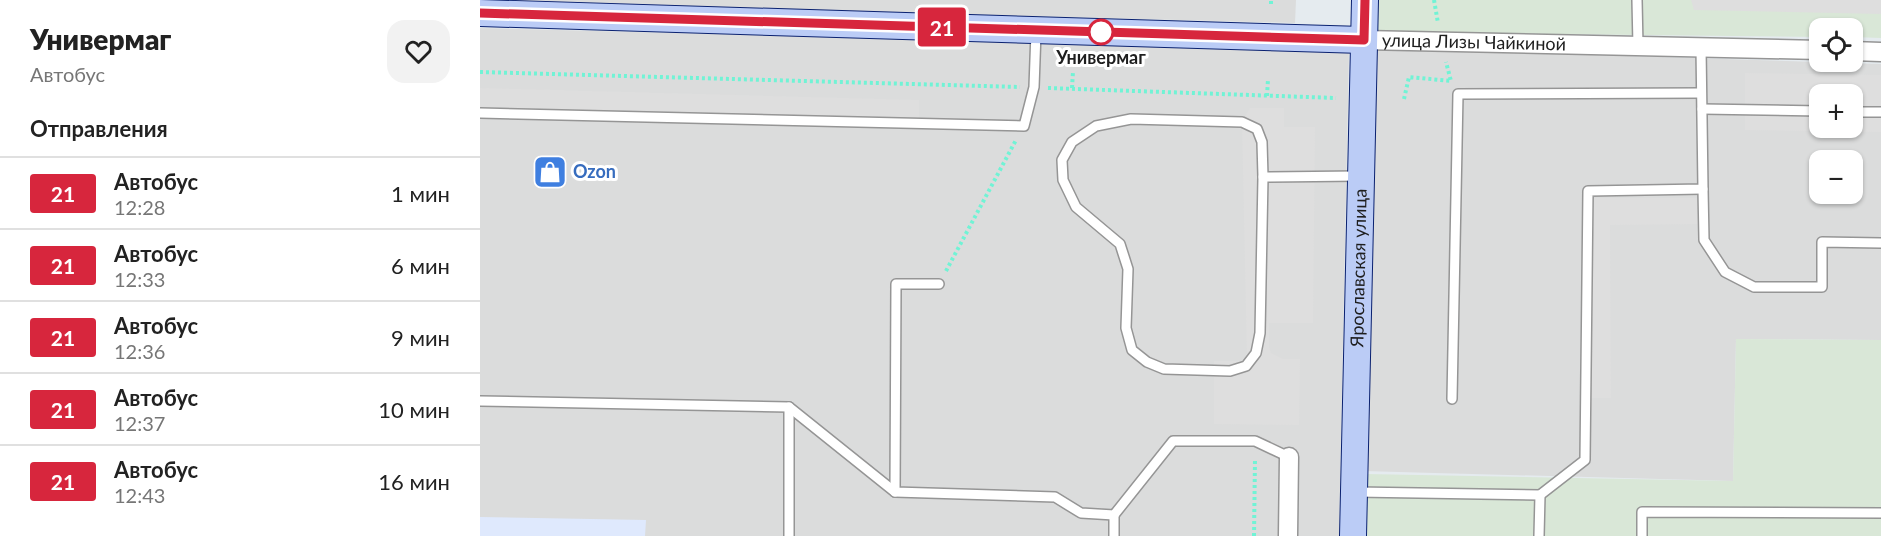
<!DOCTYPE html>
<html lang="ru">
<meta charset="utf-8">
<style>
:root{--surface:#fff;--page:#f2f2f2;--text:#222;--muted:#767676;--line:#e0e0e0}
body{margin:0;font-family:Lato,sans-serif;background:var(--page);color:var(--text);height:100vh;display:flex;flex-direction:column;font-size:22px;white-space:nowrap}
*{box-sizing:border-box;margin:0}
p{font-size:20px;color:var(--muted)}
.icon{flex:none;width:33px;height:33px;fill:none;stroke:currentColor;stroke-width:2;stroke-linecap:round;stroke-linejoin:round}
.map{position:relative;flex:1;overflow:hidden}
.side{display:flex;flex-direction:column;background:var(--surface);width:480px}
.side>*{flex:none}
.badge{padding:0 12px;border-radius:4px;font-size:21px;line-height:39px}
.controls{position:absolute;left:1329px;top:18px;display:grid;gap:12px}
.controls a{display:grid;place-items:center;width:54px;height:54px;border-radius:12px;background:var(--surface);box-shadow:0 2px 4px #0004;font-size:30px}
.map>.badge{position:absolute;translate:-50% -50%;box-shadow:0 0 0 3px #fff}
h2{padding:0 30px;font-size:22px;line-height:54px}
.round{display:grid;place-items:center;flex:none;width:63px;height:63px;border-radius:18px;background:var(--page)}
.overview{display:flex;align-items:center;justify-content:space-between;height:102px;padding:0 30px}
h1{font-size:28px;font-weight:800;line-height:45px}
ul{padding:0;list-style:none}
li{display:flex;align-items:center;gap:18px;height:72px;padding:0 30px;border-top:2px solid var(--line)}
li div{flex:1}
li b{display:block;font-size:22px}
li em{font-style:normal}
li .badge{min-width:66px;font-weight:700;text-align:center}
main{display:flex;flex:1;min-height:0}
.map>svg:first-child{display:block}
.residential{fill:#dbdcdc;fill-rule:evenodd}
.industrial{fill:#d9e7d7}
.education{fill:#dfe9fd}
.parking{fill:#dedede;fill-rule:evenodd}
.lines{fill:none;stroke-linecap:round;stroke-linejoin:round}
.service-casing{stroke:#959595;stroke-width:12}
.minor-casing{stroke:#959595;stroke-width:21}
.secondary-casing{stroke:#0a2170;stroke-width:28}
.path{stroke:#71f3d5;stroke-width:4;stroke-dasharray:3 3;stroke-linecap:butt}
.service{stroke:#fff;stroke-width:9}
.minor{stroke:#fff;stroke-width:18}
.secondary{stroke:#bbccf6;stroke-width:26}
.line-casing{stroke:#fff;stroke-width:14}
.line{stroke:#d7263d;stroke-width:9}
.stop-dot{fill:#fff;stroke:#d7263d;stroke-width:3}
.labels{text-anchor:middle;stroke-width:6;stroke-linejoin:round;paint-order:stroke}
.street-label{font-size:18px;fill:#1e1e1e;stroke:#fff}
.stop-label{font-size:18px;font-weight:bold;fill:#1e1e1e;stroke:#fff}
.shop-label{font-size:18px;font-weight:bold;fill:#366cbe;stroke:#fff;text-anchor:start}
</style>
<main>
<section class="side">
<div class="overview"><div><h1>Универмаг</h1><p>Автобус</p></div><a class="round"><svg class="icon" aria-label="heart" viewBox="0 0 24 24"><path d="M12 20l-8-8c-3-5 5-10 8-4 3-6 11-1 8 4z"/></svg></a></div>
<h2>Отправления</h2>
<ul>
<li><span class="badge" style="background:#d7263d;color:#fff">21</span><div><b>Автобус</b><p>12:28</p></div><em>1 мин</em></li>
<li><span class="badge" style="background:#d7263d;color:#fff">21</span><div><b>Автобус</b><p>12:33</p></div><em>6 мин</em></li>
<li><span class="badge" style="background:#d7263d;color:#fff">21</span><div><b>Автобус</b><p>12:36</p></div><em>9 мин</em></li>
<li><span class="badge" style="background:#d7263d;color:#fff">21</span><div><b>Автобус</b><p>12:37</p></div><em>10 мин</em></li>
<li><span class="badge" style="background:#d7263d;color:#fff">21</span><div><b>Автобус</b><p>12:43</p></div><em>16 мин</em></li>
</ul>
</section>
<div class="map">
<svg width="1401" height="536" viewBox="0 0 1401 536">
<rect width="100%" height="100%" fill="#e5ebef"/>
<g class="residential">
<path d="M0,0H816L815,23L0,2Z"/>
<path d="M0,28L869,50L859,536H0Z"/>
<path d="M889,48L1401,64V340L1256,339L1253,481L883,471ZM1340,94H1372V128H1340ZM1340,160H1372V194H1340Z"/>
</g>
<g class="industrial">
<path d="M894,0H1401V38L1373,37L1372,28H1340L1339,37L893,32Z"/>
<path d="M1256,339L1401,340V536H883L885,474L1253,481Z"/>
</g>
<path class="education" d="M0,517L166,520L165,536H0Z"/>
<g class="parking">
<path d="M1211,0H1401V14L1214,10Z"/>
<path d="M1265,73L1401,75V132L1265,130ZM1340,94H1372V128H1340Z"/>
<path d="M0,88L439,100V118L0,107Z"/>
<path d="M770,108H804V127H835L833,323H789V347L791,353L803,359H820L819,425L734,424V361H767L762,122Z"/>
<path d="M1111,198H1222V224L1130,225L1131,398H1111Z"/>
</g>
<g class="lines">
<defs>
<g id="service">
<path d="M1157,0L1158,46"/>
<path d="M1222,109L1340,111"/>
<path d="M1372,112H1401"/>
<path d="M0,113L544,126L554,87L556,32"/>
<path d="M651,119L762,122L777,129L782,142L783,177L780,333L776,353L766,366L750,371L684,369L667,362L652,350L646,328L648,269L640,244L596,207L583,180L582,160L592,142L616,126Z"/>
<path d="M783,177L878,176"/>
<path d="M1223,189L1224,240L1245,272L1274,287H1342V242L1401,243"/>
<path d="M972,399L978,94L1221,93"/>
<path d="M0,401L309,407L415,492L575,497L601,513L634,515L693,441H775L809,457"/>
<path d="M415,492L416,284H459"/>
<path d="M877,492L1060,495L1105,460L1108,191L1223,189L1221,48"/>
<path d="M309,536V407"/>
<path d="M634,536V515"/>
<path d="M1059,536L1060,495"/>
<path d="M1162,536V512L1401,513"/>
</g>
<g id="minor">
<path id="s1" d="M883,40L1340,50"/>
<path d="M1372,51L1401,52"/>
<path d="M808,536L809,457"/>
</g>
<g id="secondary">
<path d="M0,13L883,40"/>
<path id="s2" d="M873,536L885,0"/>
</g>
</defs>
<use href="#service" class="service-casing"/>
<use href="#minor" class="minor-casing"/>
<use href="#secondary" class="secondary-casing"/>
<g class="path">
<path d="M954,0L958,23"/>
<path d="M791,4V0"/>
<path d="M0,72L540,87"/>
<path d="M568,88L856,98"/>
<path d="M592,88L593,71"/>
<path d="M787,96L788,79"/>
<path d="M924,99L929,77L971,81L966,62"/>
<path d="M466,271L536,140"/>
<path d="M774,536L775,459"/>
</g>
<use href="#service" class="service"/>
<use href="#minor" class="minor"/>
<use href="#secondary" class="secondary"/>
</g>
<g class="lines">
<defs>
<path id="line" d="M0,13L884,40L885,0"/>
</defs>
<use href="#line" class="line-casing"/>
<use href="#line" class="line"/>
</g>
<defs>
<symbol id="shop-square" viewBox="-11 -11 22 22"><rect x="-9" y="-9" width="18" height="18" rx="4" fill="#3f7fe0" stroke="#fff"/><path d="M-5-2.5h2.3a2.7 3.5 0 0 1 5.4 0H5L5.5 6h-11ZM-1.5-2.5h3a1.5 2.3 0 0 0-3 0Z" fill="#fff"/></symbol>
</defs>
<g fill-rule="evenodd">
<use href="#shop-square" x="51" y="153" width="38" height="38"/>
</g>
<circle class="stop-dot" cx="621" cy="32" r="12"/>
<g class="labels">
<g class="street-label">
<text dy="6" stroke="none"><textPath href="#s1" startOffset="111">улица Лизы Чайкиной</textPath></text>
<text dy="6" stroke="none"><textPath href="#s2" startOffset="268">Ярославская улица</textPath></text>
</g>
<g class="stop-label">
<text x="621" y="64">Универмаг</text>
</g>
<g class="shop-label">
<text x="93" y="178">Ozon</text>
</g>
</g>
</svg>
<div class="controls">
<a><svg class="icon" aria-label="locate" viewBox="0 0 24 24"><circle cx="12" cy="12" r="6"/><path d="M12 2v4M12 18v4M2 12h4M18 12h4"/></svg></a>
<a>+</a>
<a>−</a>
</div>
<b class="badge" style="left:462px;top:27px;background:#d7263d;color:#fff">21</b>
</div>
</main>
